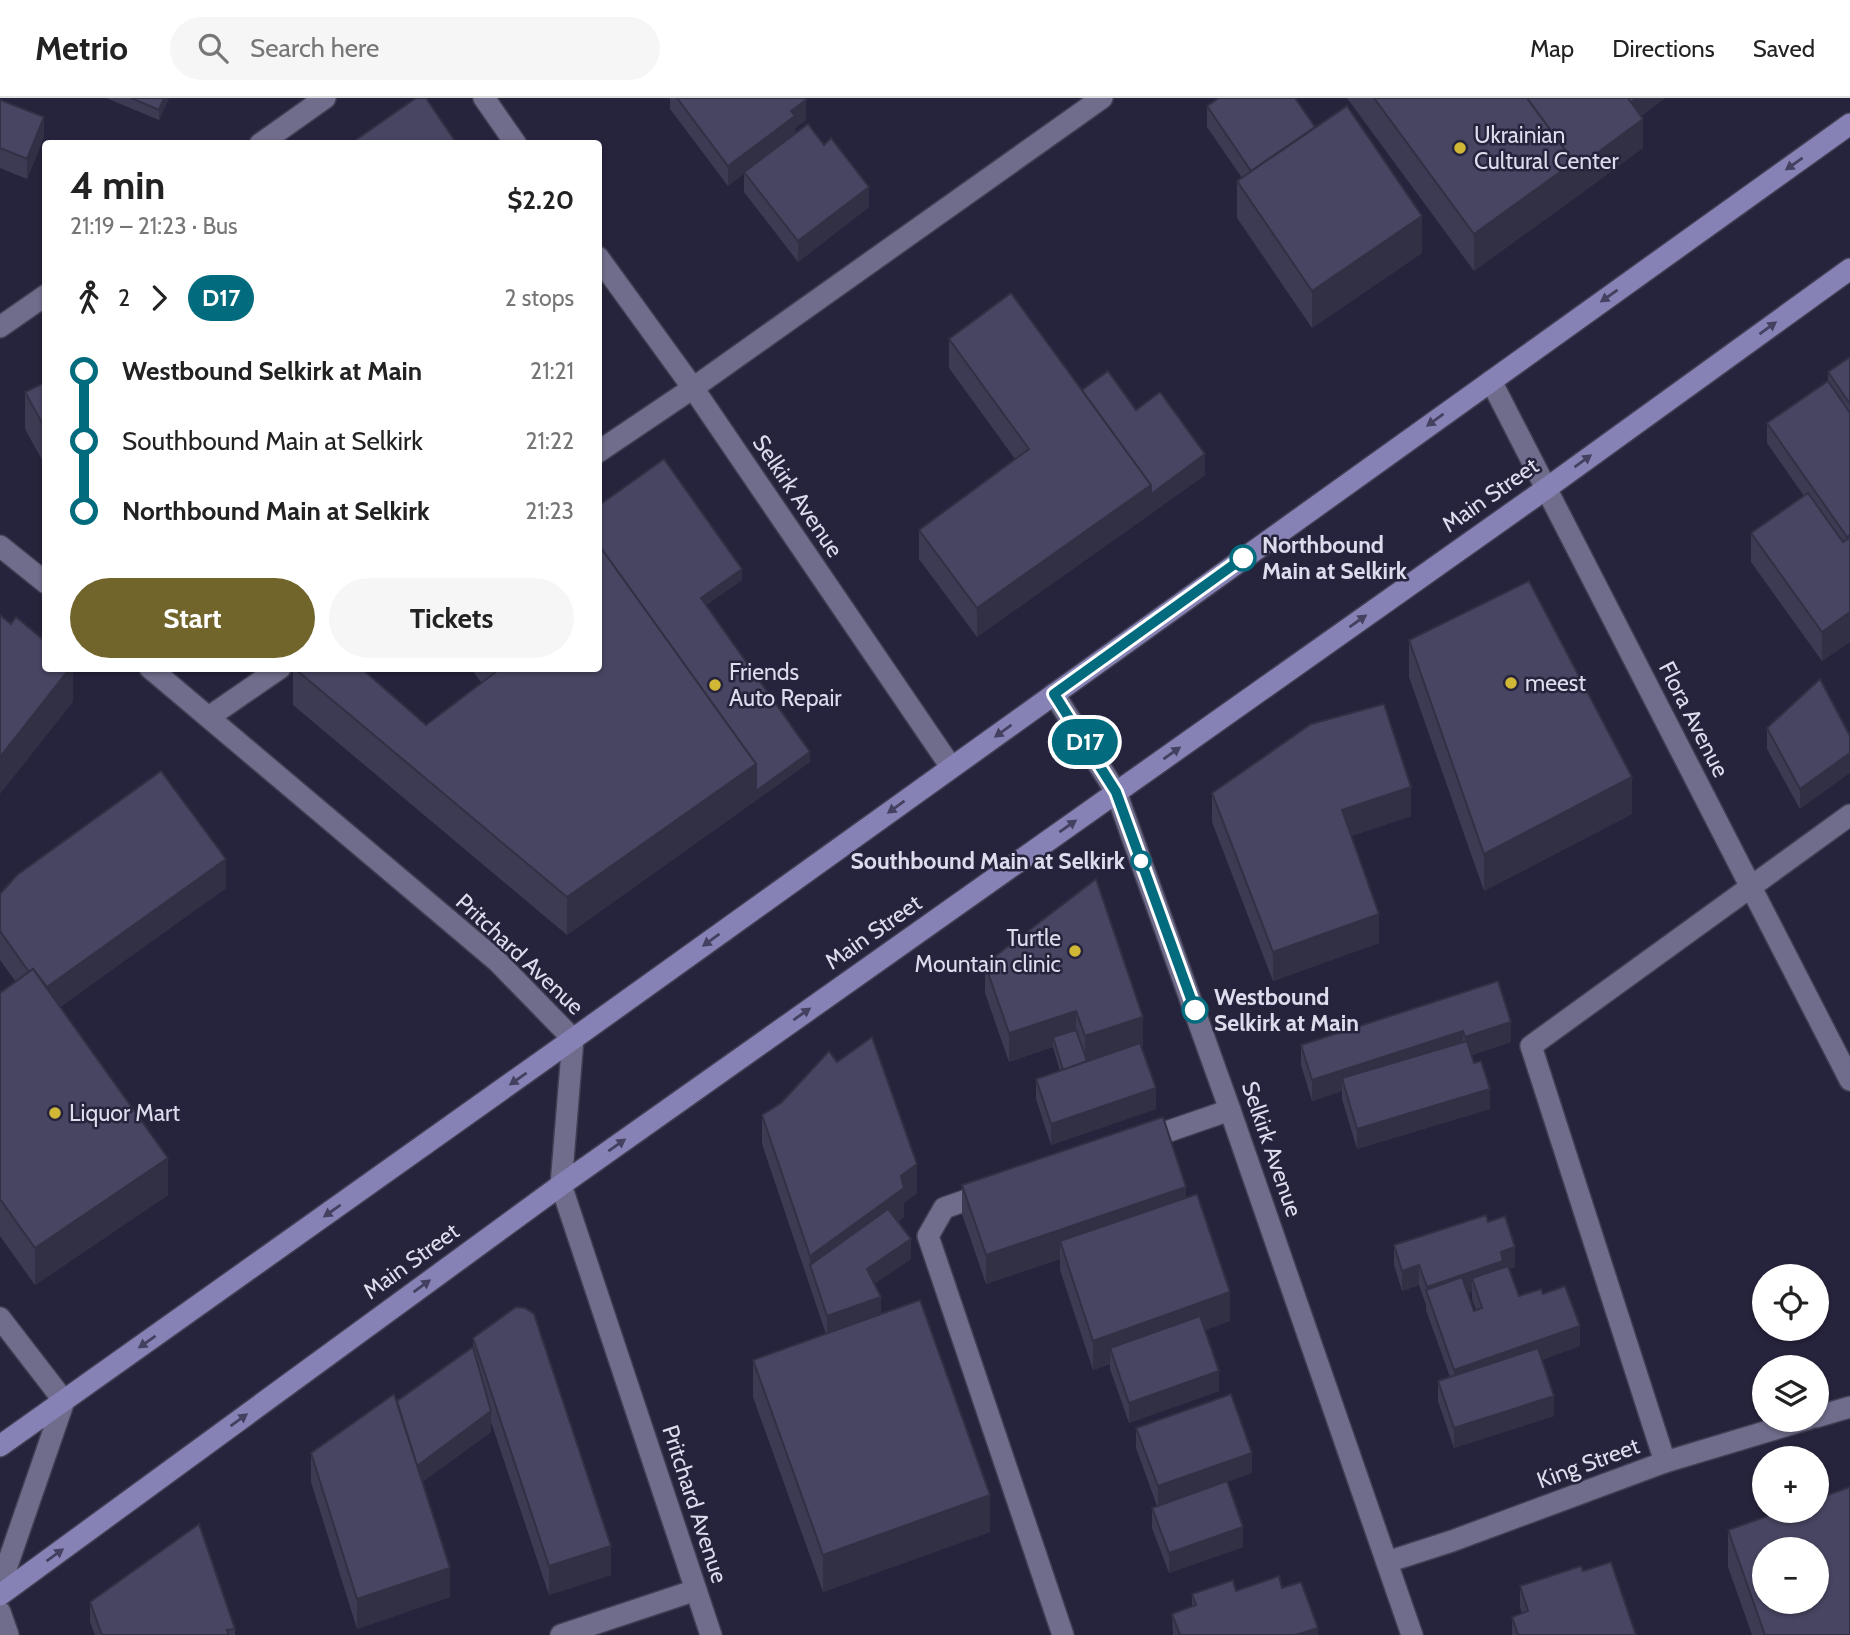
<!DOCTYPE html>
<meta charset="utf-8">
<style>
:root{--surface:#fff;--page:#f6f6f6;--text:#222;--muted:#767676;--line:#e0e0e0;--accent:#71652b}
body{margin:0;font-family:Cabin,sans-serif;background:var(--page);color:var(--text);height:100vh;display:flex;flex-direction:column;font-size:26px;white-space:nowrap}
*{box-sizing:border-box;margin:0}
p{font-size:23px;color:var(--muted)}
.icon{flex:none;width:38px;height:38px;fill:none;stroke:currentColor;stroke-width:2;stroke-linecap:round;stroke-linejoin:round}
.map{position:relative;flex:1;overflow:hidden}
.sheet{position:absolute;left:42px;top:42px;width:560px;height:532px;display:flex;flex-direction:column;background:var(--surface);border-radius:7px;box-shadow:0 2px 5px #0004}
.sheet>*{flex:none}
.badge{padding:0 14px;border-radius:23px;font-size:24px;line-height:46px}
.buttons{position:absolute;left:1752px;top:1166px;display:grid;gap:14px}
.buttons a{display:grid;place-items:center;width:77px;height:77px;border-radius:50%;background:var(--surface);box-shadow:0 2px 5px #0004;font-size:35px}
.map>.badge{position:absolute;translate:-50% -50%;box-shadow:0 0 0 4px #fff}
.legs{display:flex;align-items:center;gap:10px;height:77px;padding:0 28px;font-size:23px}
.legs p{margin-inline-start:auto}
.headline{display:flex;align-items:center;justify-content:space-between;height:119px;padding:0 28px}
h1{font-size:38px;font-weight:700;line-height:52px}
.button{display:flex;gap:14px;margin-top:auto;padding:14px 28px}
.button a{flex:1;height:80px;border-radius:42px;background:var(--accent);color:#fff;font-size:28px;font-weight:700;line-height:80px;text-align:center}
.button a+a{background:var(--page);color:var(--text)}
ul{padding:0 28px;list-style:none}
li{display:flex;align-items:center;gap:24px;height:70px;font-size:26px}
li i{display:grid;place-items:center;width:10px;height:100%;margin:0 9px;background:currentColor}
li i::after{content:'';width:18px;height:18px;margin:-9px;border:5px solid;border-radius:50%;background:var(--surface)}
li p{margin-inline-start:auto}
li:first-child i{background:linear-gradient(#0000 50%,currentColor 0)}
li:last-child i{background:linear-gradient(currentColor 50%,#0000 0)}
header{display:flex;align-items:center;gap:42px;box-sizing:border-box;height:98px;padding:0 35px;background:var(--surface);border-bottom:2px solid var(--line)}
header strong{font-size:33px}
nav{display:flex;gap:38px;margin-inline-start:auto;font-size:24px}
.search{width:490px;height:63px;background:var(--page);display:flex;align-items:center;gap:18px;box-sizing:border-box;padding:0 24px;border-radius:38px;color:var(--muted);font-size:26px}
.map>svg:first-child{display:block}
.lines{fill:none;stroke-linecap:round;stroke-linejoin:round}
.lane-casing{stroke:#403e53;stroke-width:24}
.street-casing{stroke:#403e53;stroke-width:24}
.secondary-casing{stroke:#403e53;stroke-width:24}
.primary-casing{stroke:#403e53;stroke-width:24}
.lane{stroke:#6f6d8b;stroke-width:21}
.street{stroke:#6f6d8b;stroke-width:21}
.secondary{stroke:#6f6d8b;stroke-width:21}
.primary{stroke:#8682b5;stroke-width:21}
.wall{fill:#3d3b53;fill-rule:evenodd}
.shaded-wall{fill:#323044}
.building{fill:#474561;stroke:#323044;stroke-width:2;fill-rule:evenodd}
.oneway{fill:#434060}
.line-1-casing{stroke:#fff;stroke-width:16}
.line-1{stroke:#026c7e;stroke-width:10}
.poi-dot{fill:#d1b736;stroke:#26233c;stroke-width:2.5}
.stop-1-dot{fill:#fff;stroke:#026c7e;stroke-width:3.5}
.labels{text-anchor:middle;stroke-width:5;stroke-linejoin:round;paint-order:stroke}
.poi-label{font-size:23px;fill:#dddced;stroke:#26233c;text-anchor:start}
.street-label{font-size:23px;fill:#dddced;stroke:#26233c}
.stop-label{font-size:23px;font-weight:bold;fill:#dddced;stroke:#26233c;text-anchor:start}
</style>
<header>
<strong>Metrio</strong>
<div class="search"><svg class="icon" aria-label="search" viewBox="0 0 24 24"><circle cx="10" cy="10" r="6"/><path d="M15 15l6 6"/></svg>Search here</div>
<nav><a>Map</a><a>Directions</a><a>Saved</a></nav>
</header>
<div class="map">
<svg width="1850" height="1537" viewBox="0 0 1850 1537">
<rect width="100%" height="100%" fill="#26233c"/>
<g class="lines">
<defs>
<g id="lane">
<path d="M598,354L693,290L1102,0"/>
<path d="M209,619L280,570"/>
<path d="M1143,1042L1230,1012"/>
<path d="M987,1095L944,1110L928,1138L1063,1537"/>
<path d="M1665,1364L1531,948L1850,717"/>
<path d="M561,1537L696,1492"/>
</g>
<g id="street">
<path d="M484,0L516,46"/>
<path d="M260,46L325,0"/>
<path d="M598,159L693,290L951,669"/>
<path d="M0,229L46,197"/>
<path d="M1491,283L1850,982"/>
<path d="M0,448L46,485"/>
<path d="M150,570L497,863L573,941L561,1087L711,1537"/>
<path d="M0,1220L64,1303L0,1488"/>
<path d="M1816,1319L1850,1309"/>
<path d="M1387,1464L1452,1443L1665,1364L1808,1321"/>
<path d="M0,1514L8,1537"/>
</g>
<path id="secondary" d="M1054,596L1116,694L1230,1012L1412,1537"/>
<g id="primary">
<path d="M0,1348L573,941L1850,26"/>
<path d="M0,1497L561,1087L1547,390L1850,171"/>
</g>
</defs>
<use href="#lane" class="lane-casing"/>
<use href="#street" class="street-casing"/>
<use href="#secondary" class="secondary-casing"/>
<use href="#primary" class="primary-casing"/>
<use href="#lane" class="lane"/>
<use href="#street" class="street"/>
<use href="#secondary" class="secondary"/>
<use href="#primary" class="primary"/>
</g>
<g class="wall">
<path d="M106,0H169L159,22Z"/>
<path d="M670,0H804L806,22L795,30V35L869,109L798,164L744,94V75L728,88L670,11Z"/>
<path d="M1347,0H1665L1641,18L1643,50L1474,173Z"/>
<path d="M0,2L44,39L27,81L0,70Z"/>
<path d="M1207,8L1315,29L1422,155L1312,230L1237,120V83L1242,80L1207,29Z"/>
<path d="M949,241L1136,312L1205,377L977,539L919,461V432L1015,361L949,270Z"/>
<path d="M1850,259V544L1822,563L1751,464V435L1804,398L1767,345V325L1828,283V274Z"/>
<path d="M46,284V369L25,331V294Z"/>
<path d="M742,482L706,507L810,664L567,837L293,607V570H361L426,627L482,585L470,570H598Z"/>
<path d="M1409,542L1632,716L1484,793L1409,579Z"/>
<path d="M1820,581L1800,711L1767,651V630Z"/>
<path d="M1212,695L1411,718L1351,738L1379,845L1273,883L1212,724Z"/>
<path d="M226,790L60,909L168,1097L35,1187L0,1138V895L16,884L0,862V796Z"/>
<path d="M985,866L1143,948L1141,949L1156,1011L1051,1047L1036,1001V981L1060,973L1053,949L1009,964L985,895Z"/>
<path d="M1511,924V944L1472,957L1490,1011L1357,1051L1342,1001V993L1312,1003L1301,967V947Z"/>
<path d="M762,1017L917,1095L904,1105V1119L898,1124L911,1161L874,1186L881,1216L990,1434L823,1494L753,1299V1262L826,1236L762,1046Z"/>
<path d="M962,1087L1186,1100L1230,1223L1205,1232L1219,1293L1129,1325L1110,1271V1266L1093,1272L1060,1172V1161L986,1186L962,1116Z"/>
<path d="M1488,1124L1515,1169L1509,1171L1519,1198L1543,1196L1580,1248L1541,1262L1554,1318L1454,1350L1438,1303V1283L1450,1279L1426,1212V1207L1419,1187L1402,1193L1394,1167V1147ZM1472,1194V1201L1476,1212L1474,1213L1467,1195Z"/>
<path d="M473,1240L611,1477L549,1497L491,1324V1334L422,1384L450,1499L357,1531L311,1384V1355L397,1303L473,1249Z"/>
<path d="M1136,1330L1252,1375L1227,1384L1243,1449L1169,1475L1152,1430V1410L1157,1408L1136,1350Z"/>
<path d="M1728,1432L1850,1537H1752L1728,1469Z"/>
<path d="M1583,1473L1636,1537H1512V1519L1522,1515L1520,1509V1488Z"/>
<path d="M1282,1490L1318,1537H1173L1172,1516L1192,1509V1496Z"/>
<path d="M90,1504L235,1531V1537H95L90,1524Z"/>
</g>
<g class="shaded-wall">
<path d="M164,0H169L159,22V12Z"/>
<path d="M1637,0H1665L1630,25V5Z"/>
<path d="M806,2V22L795,30V38L728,88V68L791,13Z"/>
<path d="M44,19V39L27,81V61Z"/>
<path d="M1643,21V50L1574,101V72Z"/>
<path d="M1574,64V101L1474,173V136Z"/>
<path d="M869,89V109L798,164V143Z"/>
<path d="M1422,118V155L1312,230V193Z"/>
<path d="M1205,356V377L1151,416V396Z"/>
<path d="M1151,387V416L977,539V510Z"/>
<path d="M742,471V482L701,511V500Z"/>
<path d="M1850,514V544L1822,563V534Z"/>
<path d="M70,570H73V604L0,696V659Z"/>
<path d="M810,654V664L567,837V799L756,666Z"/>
<path d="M1850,655V675L1800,711V691Z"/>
<path d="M1632,679V716L1484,793V756Z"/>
<path d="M1411,689V718L1342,741V712Z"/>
<path d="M226,761V790L43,921V892Z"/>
<path d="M1379,816V845L1273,883V854Z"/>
<path d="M1076,913V942L1053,939V949L1009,964V935Z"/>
<path d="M1143,919V948L1085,967V938Z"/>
<path d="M1511,924V944L1465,959V939Z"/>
<path d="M1463,933V953L1342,980V993L1312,1003V982Z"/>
<path d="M1156,990V1011L1051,1047V1026Z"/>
<path d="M1490,991V1011L1357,1051V1031Z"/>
<path d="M168,1060V1097L35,1187V1150Z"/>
<path d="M917,1066V1095L904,1105V1119L815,1183L810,1167V1158L901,1078Z"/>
<path d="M1186,1089V1119L1060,1143V1161L986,1186V1157Z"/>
<path d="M911,1141V1161L867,1191V1171Z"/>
<path d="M1515,1149V1169L1472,1180V1194L1432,1207L1427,1193V1189L1501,1154Z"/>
<path d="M1419,1167V1187L1402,1193V1173Z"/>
<path d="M1230,1194V1223L1115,1264L1110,1250V1266L1093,1272V1243Z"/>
<path d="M881,1199V1219L827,1238V1218Z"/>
<path d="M1580,1228V1248L1454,1292V1272Z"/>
<path d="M1219,1273V1293L1129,1325V1305Z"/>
<path d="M1554,1298V1318L1454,1350V1330Z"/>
<path d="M491,1313V1334L415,1389V1369Z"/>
<path d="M1252,1355V1375L1158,1408V1388Z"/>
<path d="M990,1397V1434L823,1494V1457Z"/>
<path d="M1243,1429V1449L1169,1475V1455Z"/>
<path d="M611,1448V1477L549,1497V1468Z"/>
<path d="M450,1470V1499L357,1531V1501Z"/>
<path d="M1318,1530V1537H1296Z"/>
</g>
<g class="building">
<path d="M131,0H164L159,12Z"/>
<path d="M416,0H426L457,46H350Z"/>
<path d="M677,0H804L806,2L791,13L795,18L728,68Z"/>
<path d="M1219,0H1295L1315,29L1251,73L1207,8Z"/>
<path d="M1374,0H1527L1574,64L1474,136Z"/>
<path d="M1527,0H1628L1643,21L1574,72V64Z"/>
<path d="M1628,0H1637L1631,4Z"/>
<path d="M0,2L44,19L27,61L0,50Z"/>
<path d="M1347,8L1422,118L1312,193L1237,83Z"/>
<path d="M808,26L824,47L831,40L869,89L798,143L744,74Z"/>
<path d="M1011,195L1151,387L977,510L919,432L1029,351L949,241Z"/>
<path d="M1850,259V306L1828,274Z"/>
<path d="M1108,273L1136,312L1160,294L1205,356L1151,396V387L1082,292Z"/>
<path d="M1828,283L1850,315V437L1847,439L1767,325Z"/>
<path d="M46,284V332L25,294Z"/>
<path d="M664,361L742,471L701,500L810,654L756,693V666L598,446V408Z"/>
<path d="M1808,395L1843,444L1850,439V514L1822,534L1751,435Z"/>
<path d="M598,446L756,666L567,799L294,570H361L426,627L501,570H598Z"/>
<path d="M1529,483L1632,679L1484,756L1409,542Z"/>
<path d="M0,517L11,526L16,519L46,544V570H70L0,659Z"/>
<path d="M1820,581L1850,638V655L1800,691L1767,630Z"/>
<path d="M1384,606L1411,689L1342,712L1379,816L1273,854L1212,695L1311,626Z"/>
<path d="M161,673L226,761L47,889L33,871L29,874L0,833V796L17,777Z"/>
<path d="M1096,781L1143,919L1085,938L1076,913L1009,935L985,866Z"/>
<path d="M33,871L168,1060L35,1150L0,1101V895Z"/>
<path d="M1498,883L1511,924L1465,939L1463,933L1312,982L1301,947Z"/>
<path d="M1076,932L1087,963L1063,972L1053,939Z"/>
<path d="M872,939L917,1066L901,1078L904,1090L810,1158L762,1017L781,1005L829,953L837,964Z"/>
<path d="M1467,943L1474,965L1481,963L1490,991L1357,1031L1342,980Z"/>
<path d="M1140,945L1156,990L1051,1026L1036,981Z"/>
<path d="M1163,1019L1186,1089L986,1157L962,1087Z"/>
<path d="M1197,1096L1230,1194L1093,1243L1060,1143Z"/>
<path d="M888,1111L911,1141L867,1171L881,1199L827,1218L810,1167Z"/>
<path d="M1486,1117L1488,1124L1505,1118L1515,1149L1501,1154L1503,1163L1427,1189L1419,1167L1402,1173L1394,1147Z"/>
<path d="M1508,1168L1519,1198L1541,1191L1543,1196L1565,1188L1580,1228L1454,1272L1426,1192L1462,1179L1474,1213L1482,1210L1472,1180Z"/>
<path d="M920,1202L990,1397L823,1457L753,1262Z"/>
<path d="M516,1209L525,1210L534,1216L611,1448L549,1468L473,1240Z"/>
<path d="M1200,1218L1219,1273L1129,1305L1110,1250Z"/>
<path d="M473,1249L491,1313L417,1368L397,1303Z"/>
<path d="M1538,1250L1554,1298L1454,1330L1438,1283Z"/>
<path d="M394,1296L450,1470L357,1501L311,1355Z"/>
<path d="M1231,1296L1252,1355L1158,1388L1136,1330Z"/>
<path d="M1227,1383L1243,1429L1169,1455L1152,1410Z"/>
<path d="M1850,1389V1537H1765L1728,1432L1785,1412H1816V1401ZM1764,1451H1816V1503H1764Z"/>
<path d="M199,1426L235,1531L227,1532L229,1537H102L90,1504Z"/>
<path d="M1611,1464L1636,1537H1518L1512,1519L1528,1513L1520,1488L1581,1468L1583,1473Z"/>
<path d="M1279,1478L1282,1490L1301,1484L1318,1530L1296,1537H1180L1172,1516L1196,1507L1192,1496L1233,1482L1236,1493Z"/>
</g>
<defs><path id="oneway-solid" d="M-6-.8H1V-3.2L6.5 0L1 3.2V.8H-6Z" transform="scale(1.75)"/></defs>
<g class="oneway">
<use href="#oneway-solid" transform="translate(1794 66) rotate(145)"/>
<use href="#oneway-solid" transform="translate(1609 198) rotate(145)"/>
<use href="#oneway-solid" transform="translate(1768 230) rotate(-36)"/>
<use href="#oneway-solid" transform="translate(1435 322) rotate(144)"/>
<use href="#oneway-solid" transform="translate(1583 363) rotate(-36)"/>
<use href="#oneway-solid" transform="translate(1358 523) rotate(-35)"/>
<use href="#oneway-solid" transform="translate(1003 633) rotate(144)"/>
<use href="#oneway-solid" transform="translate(1172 655) rotate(-35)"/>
<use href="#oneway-solid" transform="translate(896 709) rotate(144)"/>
<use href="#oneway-solid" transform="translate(1068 728) rotate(-35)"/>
<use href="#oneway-solid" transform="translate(711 842) rotate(144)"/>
<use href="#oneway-solid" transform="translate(802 916) rotate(-35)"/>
<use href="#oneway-solid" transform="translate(518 981) rotate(145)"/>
<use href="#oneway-solid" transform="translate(617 1047) rotate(-35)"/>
<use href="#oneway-solid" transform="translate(332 1113) rotate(145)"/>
<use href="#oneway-solid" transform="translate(422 1188) rotate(-36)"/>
<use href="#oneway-solid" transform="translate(147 1244) rotate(145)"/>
<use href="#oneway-solid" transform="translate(239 1322) rotate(-36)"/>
<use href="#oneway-solid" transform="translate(55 1457) rotate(-36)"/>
</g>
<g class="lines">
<defs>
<path id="line-1" d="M1195,912L1116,694L1054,596L1243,460"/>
</defs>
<use href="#line-1" class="line-1-casing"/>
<use href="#line-1" class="line-1"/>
</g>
<g class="poi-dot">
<circle cx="1460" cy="50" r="7"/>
<circle cx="1511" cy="585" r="7"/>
<circle cx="715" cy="587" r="7"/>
<circle cx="1075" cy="853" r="7"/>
<circle cx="55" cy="1015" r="7"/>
</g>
<g class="stop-1-dot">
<circle cx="1243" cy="460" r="12"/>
<circle cx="1141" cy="763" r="9"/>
<circle cx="1195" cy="912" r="12"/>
</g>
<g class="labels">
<g class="poi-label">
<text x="1474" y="45">Ukrainian<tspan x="1474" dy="26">Cultural Center</tspan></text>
<text x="729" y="582">Friends<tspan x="729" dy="26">Auto Repair</tspan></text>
<text x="1525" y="593">meest</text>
<text x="1061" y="848" text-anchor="end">Turtle<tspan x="1061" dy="26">Mountain clinic</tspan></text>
<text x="69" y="1023">Liquor Mart</text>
</g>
<g class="street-label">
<text transform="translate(1490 397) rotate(-35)" y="8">Main Street</text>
<text transform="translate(798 398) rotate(56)" y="8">Selkirk Avenue</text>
<text transform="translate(1694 621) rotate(63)" y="8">Flora Avenue</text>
<text transform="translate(873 834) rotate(-35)" y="8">Main Street</text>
<text transform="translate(520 856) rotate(43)" y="8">Pritchard Avenue</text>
<text transform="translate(1272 1051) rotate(71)" y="8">Selkirk Avenue</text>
<text transform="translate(411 1163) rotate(-36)" y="8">Main Street</text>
<text transform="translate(1588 1365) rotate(-20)" y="8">King Street</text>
<text transform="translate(695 1406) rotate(72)" y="8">Pritchard Avenue</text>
</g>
<g class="stop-label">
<text x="1262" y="455">Northbound<tspan x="1262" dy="26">Main at Selkirk</tspan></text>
<text x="1125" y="771" text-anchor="end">Southbound Main at Selkirk</text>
<text x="1214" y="907">Westbound<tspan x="1214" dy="26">Selkirk at Main</tspan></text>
</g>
</g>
</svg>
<div class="buttons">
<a><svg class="icon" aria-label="locate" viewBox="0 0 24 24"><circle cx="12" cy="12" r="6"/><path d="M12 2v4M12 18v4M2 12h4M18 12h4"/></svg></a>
<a><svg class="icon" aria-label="layers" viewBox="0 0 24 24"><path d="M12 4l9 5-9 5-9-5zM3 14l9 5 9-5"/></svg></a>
<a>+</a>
<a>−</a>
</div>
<b class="badge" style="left:1085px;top:644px;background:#026c7e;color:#fff">D17</b>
<section class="sheet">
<div class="headline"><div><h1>4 min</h1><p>21:19 – 21:23 · Bus</p></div><b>$2.20</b></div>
<div class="legs"><svg class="icon" aria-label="walk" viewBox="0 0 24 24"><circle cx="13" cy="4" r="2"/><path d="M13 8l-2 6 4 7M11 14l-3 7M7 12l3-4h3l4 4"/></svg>2<svg class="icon" aria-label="forward" viewBox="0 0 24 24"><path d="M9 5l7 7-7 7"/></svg><b class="badge" style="background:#026c7e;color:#fff">D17</b><p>2 stops</p></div>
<ul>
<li><i style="color:#026c7e"></i><b>Westbound Selkirk at Main</b><p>21:21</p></li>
<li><i style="color:#026c7e"></i><span>Southbound Main at Selkirk</span><p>21:22</p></li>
<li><i style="color:#026c7e"></i><b>Northbound Main at Selkirk</b><p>21:23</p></li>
</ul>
<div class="button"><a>Start</a><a>Tickets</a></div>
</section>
</div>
